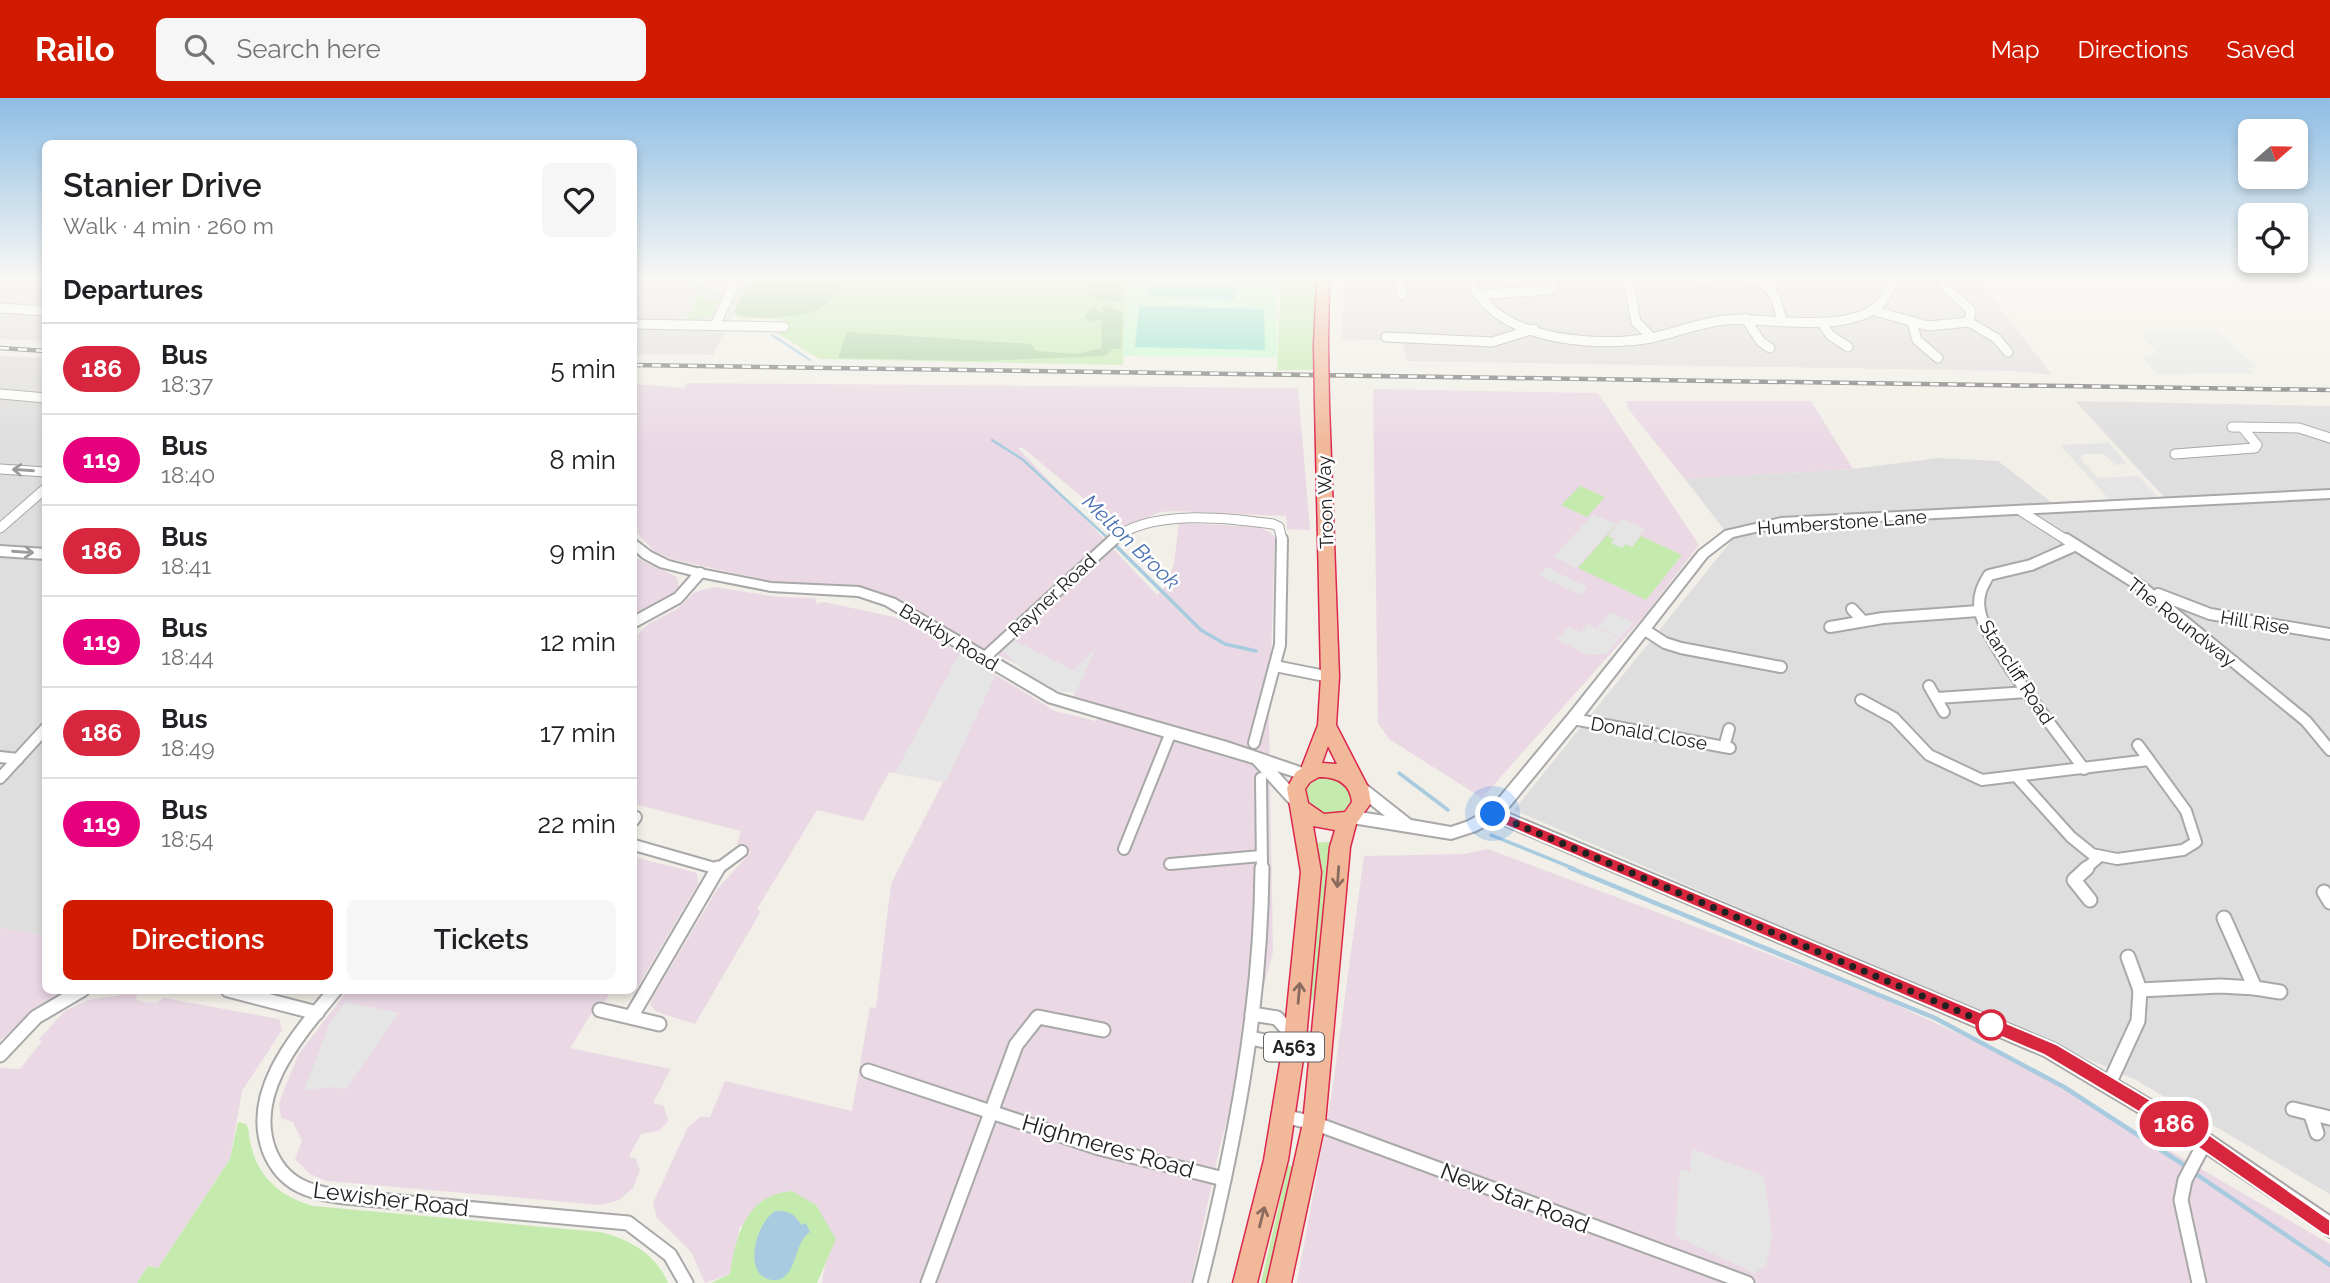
<!DOCTYPE html>
<meta charset="utf-8">
<style>
:root{--surface:#fff;--page:#f6f6f6;--text:#202124;--muted:#757577;--line:#e0e0e0;--accent:#d11b00}
body{margin:0;font-family:Raleway,sans-serif;background:var(--page);color:var(--text);height:100vh;display:flex;flex-direction:column;font-size:26px;white-space:nowrap}
*{box-sizing:border-box;margin:0}
p{font-size:23px;color:var(--muted)}
.icon{flex:none;width:38px;height:38px;fill:none;stroke:currentColor;stroke-width:2;stroke-linecap:round;stroke-linejoin:round}
.map{position:relative;flex:1;overflow:hidden}
.details{position:absolute;left:42px;top:42px;width:595px;height:854px;display:flex;flex-direction:column;background:var(--surface);border-radius:10px;box-shadow:0 4px 10px #0003}
.details>*{flex:none}
.badge{padding:0 14px;border-radius:23px;font-size:24px;line-height:46px}
.needle{width:46px;rotate:70deg}
.controls{position:absolute;left:2238px;top:21px;display:grid;gap:14px}
.controls a{display:grid;place-items:center;width:70px;height:70px;border-radius:10px;background:var(--surface);box-shadow:0 4px 10px #0003;font-size:35px}
.you{position:absolute;width:35px;height:35px;margin:-18px;border:5px solid #fff;border-radius:50%;background:#1a73e8;box-shadow:0 0 0 10px #1a73e833}
.map>.badge{position:absolute;translate:-50% -50%;box-shadow:0 0 0 4px #fff}
h2{padding:0 21px;font-size:26px;line-height:63px}
.round{display:grid;place-items:center;flex:none;width:74px;height:74px;border-radius:10px;background:var(--page)}
.head{display:flex;align-items:center;justify-content:space-between;height:119px;padding:0 21px}
h1{font-size:33px;font-weight:600;line-height:52px}
.primary-button{display:flex;gap:14px;margin-top:auto;padding:14px 21px}
.primary-button a{flex:1;height:80px;border-radius:10px;background:var(--accent);color:#fff;font-size:28px;font-weight:600;line-height:80px;text-align:center}
.primary-button a+a{background:var(--page);color:var(--text)}
ul{padding:0;list-style:none}
li{display:flex;align-items:center;gap:21px;height:91px;padding:0 21px;border-top:2px solid var(--line)}
li div{flex:1}
li b{display:block;font-size:26px}
li em{font-style:normal}
li .badge{min-width:77px;font-weight:700;text-align:center}
header{display:flex;align-items:center;gap:42px;box-sizing:border-box;height:98px;padding:0 35px;background:var(--accent);color:#fff}
header strong{font-size:33px}
nav{display:flex;gap:38px;margin-inline-start:auto;font-size:24px}
.search{width:490px;height:63px;background:var(--page);display:flex;align-items:center;gap:18px;box-sizing:border-box;padding:0 24px;border-radius:10px;color:var(--muted);font-size:26px}
.map>svg:first-child{display:block}
.residential{fill:#dfdede}
.industrial{fill:#ead9e5}
.grass{fill:#c4ebad}
.forest{fill:#a4d09c}
.park{fill:#c5fad0}
.pitch{fill:#85e0c9}
.parking{fill:#e5e5e5}
.water{fill:#a8cbdf}
.lines{fill:none;stroke-linecap:round;stroke-linejoin:round}
.stream-far2{stroke:#a8cbdf;stroke-width:2.5}
.stream-far1{stroke:#a8cbdf;stroke-width:3.5}
.stream{stroke:#a8cbdf;stroke-width:4.5}
.minor-far2-casing{stroke:#a8a8a8;stroke-width:11}
.minor-far1-casing{stroke:#a8a8a8;stroke-width:14}
.minor-casing{stroke:#a8a8a8;stroke-width:17}
.tertiary-casing{stroke:#a8a8a8;stroke-width:4}
.trunk-casing{stroke:#dd264d;stroke-width:3}
.minor-far2{stroke:#fff;stroke-width:9}
.minor-far1{stroke:#fff;stroke-width:10}
.minor{stroke:#fff;stroke-width:13}
.tertiary{fill:#fff;fill-rule:evenodd}
.trunk{fill:#f2b89a;fill-rule:evenodd}
.rail-casing{stroke:#6f6f6f;stroke-width:4.5}
.rail{stroke:#fff;stroke-width:2.5;stroke-dasharray:9;stroke-linecap:butt}
.trunk-bridge-casing{stroke:#dd264d;stroke-width:17;stroke-linecap:butt}
.trunk-bridge{stroke:#f2b89a;stroke-width:14}
.oneway{stroke:#9b9b9b}
.oneway2{stroke:#8a6c5e}
.line{fill:#d7263d;stroke:#fff;stroke-width:2}
.walk{stroke:#212121;stroke-width:7;stroke-dasharray:0 12.6}
.stop-dot{fill:#fff;stroke:#d7263d;stroke-width:3.5}
.labels{text-anchor:middle;stroke-width:5;stroke-linejoin:round;paint-order:stroke}
.shield{fill:#fff;stroke:#646464;stroke-width:2}
.shield-label{font-size:18px;font-weight:bold;fill:#212121}
.street-label{font-size:19px;fill:#212121;stroke:#fff}
.water-label{font-size:21px;font-style:italic;fill:#4b71b2;stroke:#fff}
.near-street-label{font-size:23px;fill:#212121;stroke:#fff}
</style>
<header>
<strong>Railo</strong>
<div class="search"><svg class="icon" aria-label="search" viewBox="0 0 24 24"><circle cx="10" cy="10" r="6"/><path d="M15 15l6 6"/></svg>Search here</div>
<nav><a>Map</a><a>Directions</a><a>Saved</a></nav>
</header>
<div class="map">
<svg width="2330" height="1185" viewBox="0 0 2330 1185">
<rect width="100%" height="100%" fill="#f1efe7"/>
<g class="residential">
<path d="M0,181H45V243L0,241Z"/>
<path d="M634,181H751L713,257L634,256Z"/>
<path d="M1344,181H1978L2052,277L2015,273L1407,263L1402,243L1342,241Z"/>
<path d="M0,258L45,260V837L0,830Z"/>
<path d="M2075,303L2330,308V1096L2136,982L1514,712L1732,442L1685,381L1853,371L1939,360L1998,363L2051,404L2166,401Z"/>
</g>
<g class="industrial">
<path d="M686,285L1298,290L1310,432L1287,431L1286,418L1174,413L1161,414L1119,430L1023,350H1018L1157,497L1167,487L1174,465L1179,425L1261,429L1275,438L1271,558L1268,569L1273,854L1219,1052L1191,1185H822L831,1132L740,1128L730,1176L705,1185L691,1154L657,1120L653,1105L688,1029L700,1019H710L725,983L852,1013L870,909L876,910L891,786L943,684L889,674L863,723L817,712L757,811L761,813L695,926L657,914L650,907L651,902L718,790L751,754L737,746L741,733L634,706V539L650,525L677,511L695,494L714,489L778,499L815,500L817,506L824,504L894,519L919,530L1055,613L1096,623L1101,612L1072,602L1075,594L854,488L777,485L672,461L655,454L634,432V286L684,290Z"/>
<path d="M1373,291L1598,295L1699,447L1645,517L1482,700L1389,641L1378,625Z"/>
<path d="M1626,303H1811L1853,371L1685,381L1629,312Z"/>
<path d="M634,459L677,479L679,491L634,521Z"/>
<path d="M1488,751L1864,892L2007,958L2330,1146V1185H1297L1332,994L1364,758L1464,756Z"/>
<path d="M634,759L694,774L697,776L698,786L634,895L621,893L634,892Z"/>
<path d="M0,830L45,837L46,892L63,893L35,910L0,943Z"/>
<path d="M347,893H611L605,903L598,905L570,950L671,971L653,1005L664,1008L668,1023L659,1033L641,1036L629,1058L636,1061L640,1072L633,1090L619,1102L601,1107L327,1083L310,1076L295,1061L302,1043L293,1024L281,1020L279,1005L298,957Z"/>
<path d="M127,896L137,897L136,902L146,904L155,905L164,900L279,921L282,932L242,993L230,1061L158,1170L148,1168L137,1185H0V970L20,971L42,943L38,942L65,913L88,902Z"/>
</g>
<g class="grass">
<path d="M751,181H1127L1123,267L820,261L778,236L783,231L781,221L737,220L734,214Z"/>
<path d="M1281,181H1321L1319,272H1277Z"/>
<path d="M699,195L715,204L726,200L712,218L686,224Z"/>
<path d="M1580,388L1605,399L1587,419L1561,407Z"/>
<path d="M1616,427L1608,438L1614,441L1611,445L1622,450L1625,446L1632,449L1641,438L1682,457L1646,502L1578,470Z"/>
<path d="M1325,678L1346,685L1353,703L1346,714L1324,718L1310,711L1303,693L1311,682Z"/>
<path d="M1336,743L1316,895L1305,915L1319,769L1316,745Z"/>
<path d="M238,1024L246,1026L248,1030C252,1072 273,1096 313,1108L600,1134C629,1141 656,1156 668,1185H137L148,1168L158,1170L230,1061Z"/>
<path d="M1288,1067L1296,1069L1271,1185H1261Z"/>
<path d="M792,1093L816,1107L836,1141L817,1185H711L730,1176C736,1137 746,1097 792,1093Z"/>
</g>
<g class="forest">
<path d="M751,181H852C842,190 831,204 820,211C804,219 748,224 734,214Z"/>
<path d="M1087,181H1121V204L1088,200Z"/>
<path d="M1112,208L1114,212L1123,214L1121,251H1110L1112,253L1104,258L977,263L838,260L847,234L1031,246L1036,253L1076,256L1101,250L1102,221L1089,224L1084,218L1093,209L1104,216L1101,210Z"/>
</g>
<path class="park" d="M1127,181H1277V259L1123,258Z"/>
<g class="pitch">
<path d="M1149,181H1235V201L1147,199Z"/>
<path d="M1139,208L1264,211L1265,252L1135,249Z"/>
</g>
<g class="parking">
<path d="M2216,233L2256,269L2248,270L2253,275L2157,276L2141,258L2160,257L2141,238L2144,235Z"/>
<path d="M2109,345L2127,366L2116,367L2104,356H2084L2080,360L2098,380L2138,378L2158,399L2109,401L2060,347Z"/>
<path d="M1593,416L1616,426L1576,470L1554,459Z"/>
<path d="M1622,421L1645,431L1632,449L1626,446L1622,450L1611,445L1614,441L1608,438Z"/>
<path d="M1546,469L1587,489L1580,497L1539,477Z"/>
<path d="M1610,514L1633,525L1620,540L1597,529Z"/>
<path d="M1588,526L1619,541L1606,556L1587,557L1557,541L1569,529L1580,535Z"/>
<path d="M1012,541L1073,572L1096,550L1076,594H1060L1027,576L1001,551Z"/>
<path d="M959,556L995,578L946,684L895,675Z"/>
<path d="M346,904L399,915L345,992L335,989L304,992L330,925Z"/>
<path d="M1692,1051L1764,1078L1772,1139L1766,1168L1754,1175L1675,1138L1680,1071L1690,1074Z"/>
</g>
<path class="water" d="M775,1113C786,1112 796,1116 801,1127L806,1125L810,1134C794,1144 798,1176 778,1182C741,1185 753,1128 775,1113Z"/>
<g class="lines">
<g class="stream-far2">
<path d="M686,181L714,198"/>
<path d="M772,237L810,262"/>
<path d="M992,342L1022,361L1111,443"/>
</g>
<g class="stream-far1">
<path d="M1109,441L1201,532L1225,546L1256,553"/>
<path d="M1399,675L1448,712"/>
<path d="M1491,737L1575,771"/>
</g>
<g class="stream">
<path d="M1570,770L1935,920L2064,989L2187,1069"/>
<path d="M2193,1074L2330,1167"/>
</g>
<defs>
<g id="minor-far2">
<path d="M1398,181L1402,197"/>
<path d="M1468,181C1476,193 1484,205 1495,214C1534,244 1604,248 1651,240C1675,235 1699,225 1724,222C1765,218 1856,240 1884,201C1888,196 1890,187 1892,181"/>
<path d="M1628,181L1636,224L1651,239"/>
<path d="M1744,181L1764,186L1777,181"/>
<path d="M1698,184L1709,181"/>
<path d="M1764,186L1775,198L1782,222"/>
<path d="M1478,197L1546,192L1552,190L1554,181"/>
<path d="M0,210L46,213"/>
<path d="M1875,213L1928,228L1969,224L1971,212L1943,187"/>
<path d="M1745,220L1761,244L1770,250"/>
<path d="M1821,224L1830,237L1848,249"/>
<path d="M1969,224L1996,240L2008,254"/>
<path d="M1912,225L1917,242L1938,260"/>
<path d="M634,226L784,229"/>
<path d="M715,227L737,181"/>
<path d="M1386,239L1492,244L1534,231"/>
<path d="M0,296L46,300"/>
<path d="M2232,329L2299,330L2330,340"/>
<path d="M2175,356L2255,350L2257,347L2242,329"/>
<path d="M0,371L46,374"/>
<path d="M2021,413L2068,443"/>
<path d="M0,430L46,390"/>
<path d="M1112,443C1147,410 1229,420 1273,426L1279,429L1282,443"/>
</g>
<g id="minor-far1">
<path d="M2066,441L2142,489L2306,623L2330,652"/>
<path d="M2074,448L2031,467L1989,477C1982,488 1977,499 1980,513C1985,545 2061,639 2084,671"/>
<path d="M0,453L46,456"/>
<path d="M2158,496L2210,516L2330,536"/>
<path d="M1852,511L1863,523"/>
<path d="M634,524L678,500L700,475"/>
<path d="M1830,529L1883,520L1978,513"/>
<path d="M1645,532L1665,545L1681,550L1781,569"/>
<path d="M983,561L1114,441"/>
<path d="M1275,568L1330,579"/>
<path d="M1929,588L1944,614"/>
<path d="M1937,600L2028,594"/>
<path d="M1861,602L1894,620L1929,657L1982,682L2149,662L2186,713L2196,744L2183,752L2117,761L2092,756L2071,739L2016,678"/>
<path d="M1573,621L1730,650"/>
<path d="M1254,645L1280,547L1282,441"/>
<path d="M2138,647L2149,662"/>
<path d="M1724,649L1729,631"/>
<path d="M0,659L18,661"/>
<path d="M0,680L46,630"/>
<path d="M1261,680L1262,771"/>
<path d="M634,722L636,719"/>
<path d="M634,747L718,771"/>
<path d="M1124,751L1171,634"/>
<path d="M1170,766L1261,758"/>
<path d="M719,770L742,753"/>
<path d="M2085,771L2099,759"/>
</g>
<g id="minor">
<path d="M2087,770L2074,782L2090,802"/>
<path d="M2324,794L2330,804"/>
<path d="M2128,859L2140,892"/>
<path d="M2255,890L2280,894"/>
<path d="M228,892L317,915"/>
<path d="M335,892C300,935 247,992 269,1052C283,1088 311,1095 345,1099L628,1125L670,1157L686,1185"/>
<path d="M600,912L659,926"/>
<path d="M1252,916L1277,920L1293,938"/>
<path d="M631,919L718,770"/>
<path d="M1250,940L1275,945L1295,941L1323,948"/>
<path d="M0,957L36,919L82,892"/>
<path d="M868,973L1099,1050L1224,1081"/>
<path d="M2109,986L2138,923L2140,892L2220,888L2255,890L2224,820"/>
<path d="M2293,1011L2330,1020"/>
<path d="M2311,1017L2317,1035"/>
<path d="M1283,1018L1314,1025L1747,1185"/>
<path d="M928,1185L1016,947L1038,919L1103,932"/>
<path d="M1200,1185C1234,1049 1261,911 1262,770"/>
<path d="M2199,1185L2181,1102L2185,1082L2205,1044"/>
</g>
<g id="tertiary">
<path d="M2330,392V400L1781,428L1733,439L1707,459L1578,625L1505,714L2056,946L2212,1038L2330,1118V1139L2198,1050L2044,958L1495,723L1476,733L1451,741L1352,725L1347,723L1344,719L1347,715L1352,713L1385,718L1354,693L1352,689L1354,685H1364L1411,722L1451,729L1466,724L1489,712L1568,617L1699,453L1725,433L1781,420Z"/>
<path d="M634,441L651,454L669,463L700,471L771,485L859,489L895,501L1058,596L1227,644L1312,673L1314,677L1312,681L1307,683L1277,673L1304,703L1301,707L1296,709L1291,707L1253,665L1048,604L885,507L858,498L771,493L700,479L660,469L643,460L634,452Z"/>
</g>
<g id="trunk">
<path d="M1317,181H1329L1328,247L1321,251L1314,247Z"/>
<path d="M1322,302L1329,306L1339,579L1336,627L1368,689L1371,705L1356,726L1350,749L1325,1025L1291,1185H1267L1303,1025L1330,749L1335,732L1313,728L1321,774L1306,941L1288,1062L1257,1185H1233L1264,1062L1284,941L1301,774L1287,690L1296,674L1301,671L1318,627L1321,579L1315,306ZM1328,648L1337,666L1322,665ZM1319,679C1337,679 1350,685 1352,704L1345,714L1324,716L1308,705L1305,691L1310,684Z"/>
</g>
</defs>
<use href="#minor-far2" class="minor-far2-casing"/>
<use href="#minor-far1" class="minor-far1-casing"/>
<use href="#minor" class="minor-casing"/>
<use href="#tertiary" class="tertiary-casing"/>
<use href="#trunk" class="trunk-casing"/>
<use href="#minor-far2" class="minor-far2"/>
<use href="#minor-far1" class="minor-far1"/>
<use href="#minor" class="minor"/>
<use href="#tertiary" class="tertiary"/>
<use href="#trunk" class="trunk"/>
<defs>
<g id="rail">
<path d="M0,250L46,253"/>
<path d="M634,267L2330,292"/>
</g>
</defs>
<use href="#rail" class="rail-casing"/>
<use href="#rail" class="rail"/>
<defs>
<path id="trunk-bridge" d="M1321,247L1322,306"/>
</defs>
<use href="#trunk-bridge" class="trunk-bridge-casing"/>
<use href="#trunk-bridge" class="trunk-bridge"/>
</g>
<defs><path id="oneway-shaft" d="M-6 0H5M1.5-3L5.5 0L1.5 3" fill="none" stroke-width="1.6" stroke-linecap="round" stroke-linejoin="round" transform="scale(1.75)"/></defs>
<g class="oneway">
<use href="#oneway-shaft" transform="translate(23 372) rotate(-176)"/>
<use href="#oneway-shaft" transform="translate(23 454) rotate(4)"/>
</g>
<g class="oneway2">
<use href="#oneway-shaft" transform="translate(1338 779) rotate(94)"/>
<use href="#oneway-shaft" transform="translate(1299 895) rotate(-85)"/>
<use href="#oneway-shaft" transform="translate(1262 1119) rotate(-76)"/>
</g>
<linearGradient id="sky" x2="0" y2="1"><stop stop-color="#8ebde4"/><stop offset="0.52" stop-color="#f9f8f4"/><stop offset="1" stop-color="#f9f8f4" stop-opacity="0"/></linearGradient>
<rect width="2330" height="347" fill="url(#sky)"/>
<path class="line" d="M1493,710L2056,946L2211,1038L2330,1122V1139L2323,1136L2199,1050L2044,957L1488,720V712Z"/>
<g class="lines">
<path class="walk" d="M1493,716L1991,927"/>
</g>
<circle class="stop-dot" cx="1991" cy="927" r="14"/>
<g class="labels">
<rect class="shield" x="1264" y="934.5" width="60" height="29" rx="5"/>
<g class="shield-label">
<text x="1294" y="955">A563</text>
</g>
<g class="street-label">
<text transform="translate(1325 404) rotate(-92)" y="7">Troon Way</text>
<text transform="translate(1842 424) rotate(-4)" y="7">Humberstone Lane</text>
<text transform="translate(1052 497) rotate(-43)" y="7">Rayner Road</text>
<text transform="translate(2182 524) rotate(38)" y="7">The Roundway</text>
<text transform="translate(2255 524) rotate(9)" y="7">Hill Rise</text>
<text transform="translate(949 539) rotate(31)" y="7">Barkby Road</text>
<text transform="translate(2017 574) rotate(57)" y="7">Stancliff Road</text>
<text transform="translate(1649 635) rotate(10)" y="7">Donald Close</text>
</g>
<g class="water-label">
<text transform="translate(1131 444) rotate(44)" y="7">Melton Brook</text>
</g>
<g class="near-street-label">
<text transform="translate(1108 1048) rotate(16)" y="8">Highmeres Road</text>
<text transform="translate(1515 1100) rotate(21)" y="8">New Star Road</text>
<text transform="translate(391 1101) rotate(7)" y="8">Lewisher Road</text>
</g>
</g>
</svg>
<div class="controls">
<a><svg class="needle" viewBox="-14 -14 28 28"><path d="M0-13l5 13h-10z" fill="#e53935"/><path d="M0 13l5-13h-10z" fill="#757577"/></svg></a>
<a><svg class="icon" aria-label="locate" viewBox="0 0 24 24"><circle cx="12" cy="12" r="6"/><path d="M12 2v4M12 18v4M2 12h4M18 12h4"/></svg></a>
</div>
<div class="you" style="left:1493px;top:716px"></div>
<b class="badge" style="left:2174px;top:1026px;background:#d7263d;color:#fff">186</b>
<section class="details">
<div class="head"><div><h1>Stanier Drive</h1><p>Walk · 4 min · 260 m</p></div><a class="round"><svg class="icon" aria-label="heart" viewBox="0 0 24 24"><path d="M12 20l-8-8c-3-5 5-10 8-4 3-6 11-1 8 4z"/></svg></a></div>
<h2>Departures</h2>
<ul>
<li><span class="badge" style="background:#d7263d;color:#fff">186</span><div><b>Bus</b><p>18:37</p></div><em>5 min</em></li>
<li><span class="badge" style="background:#e6007e;color:#fff">119</span><div><b>Bus</b><p>18:40</p></div><em>8 min</em></li>
<li><span class="badge" style="background:#d7263d;color:#fff">186</span><div><b>Bus</b><p>18:41</p></div><em>9 min</em></li>
<li><span class="badge" style="background:#e6007e;color:#fff">119</span><div><b>Bus</b><p>18:44</p></div><em>12 min</em></li>
<li><span class="badge" style="background:#d7263d;color:#fff">186</span><div><b>Bus</b><p>18:49</p></div><em>17 min</em></li>
<li><span class="badge" style="background:#e6007e;color:#fff">119</span><div><b>Bus</b><p>18:54</p></div><em>22 min</em></li>
</ul>
<div class="primary-button"><a>Directions</a><a>Tickets</a></div>
</section>
</div>
